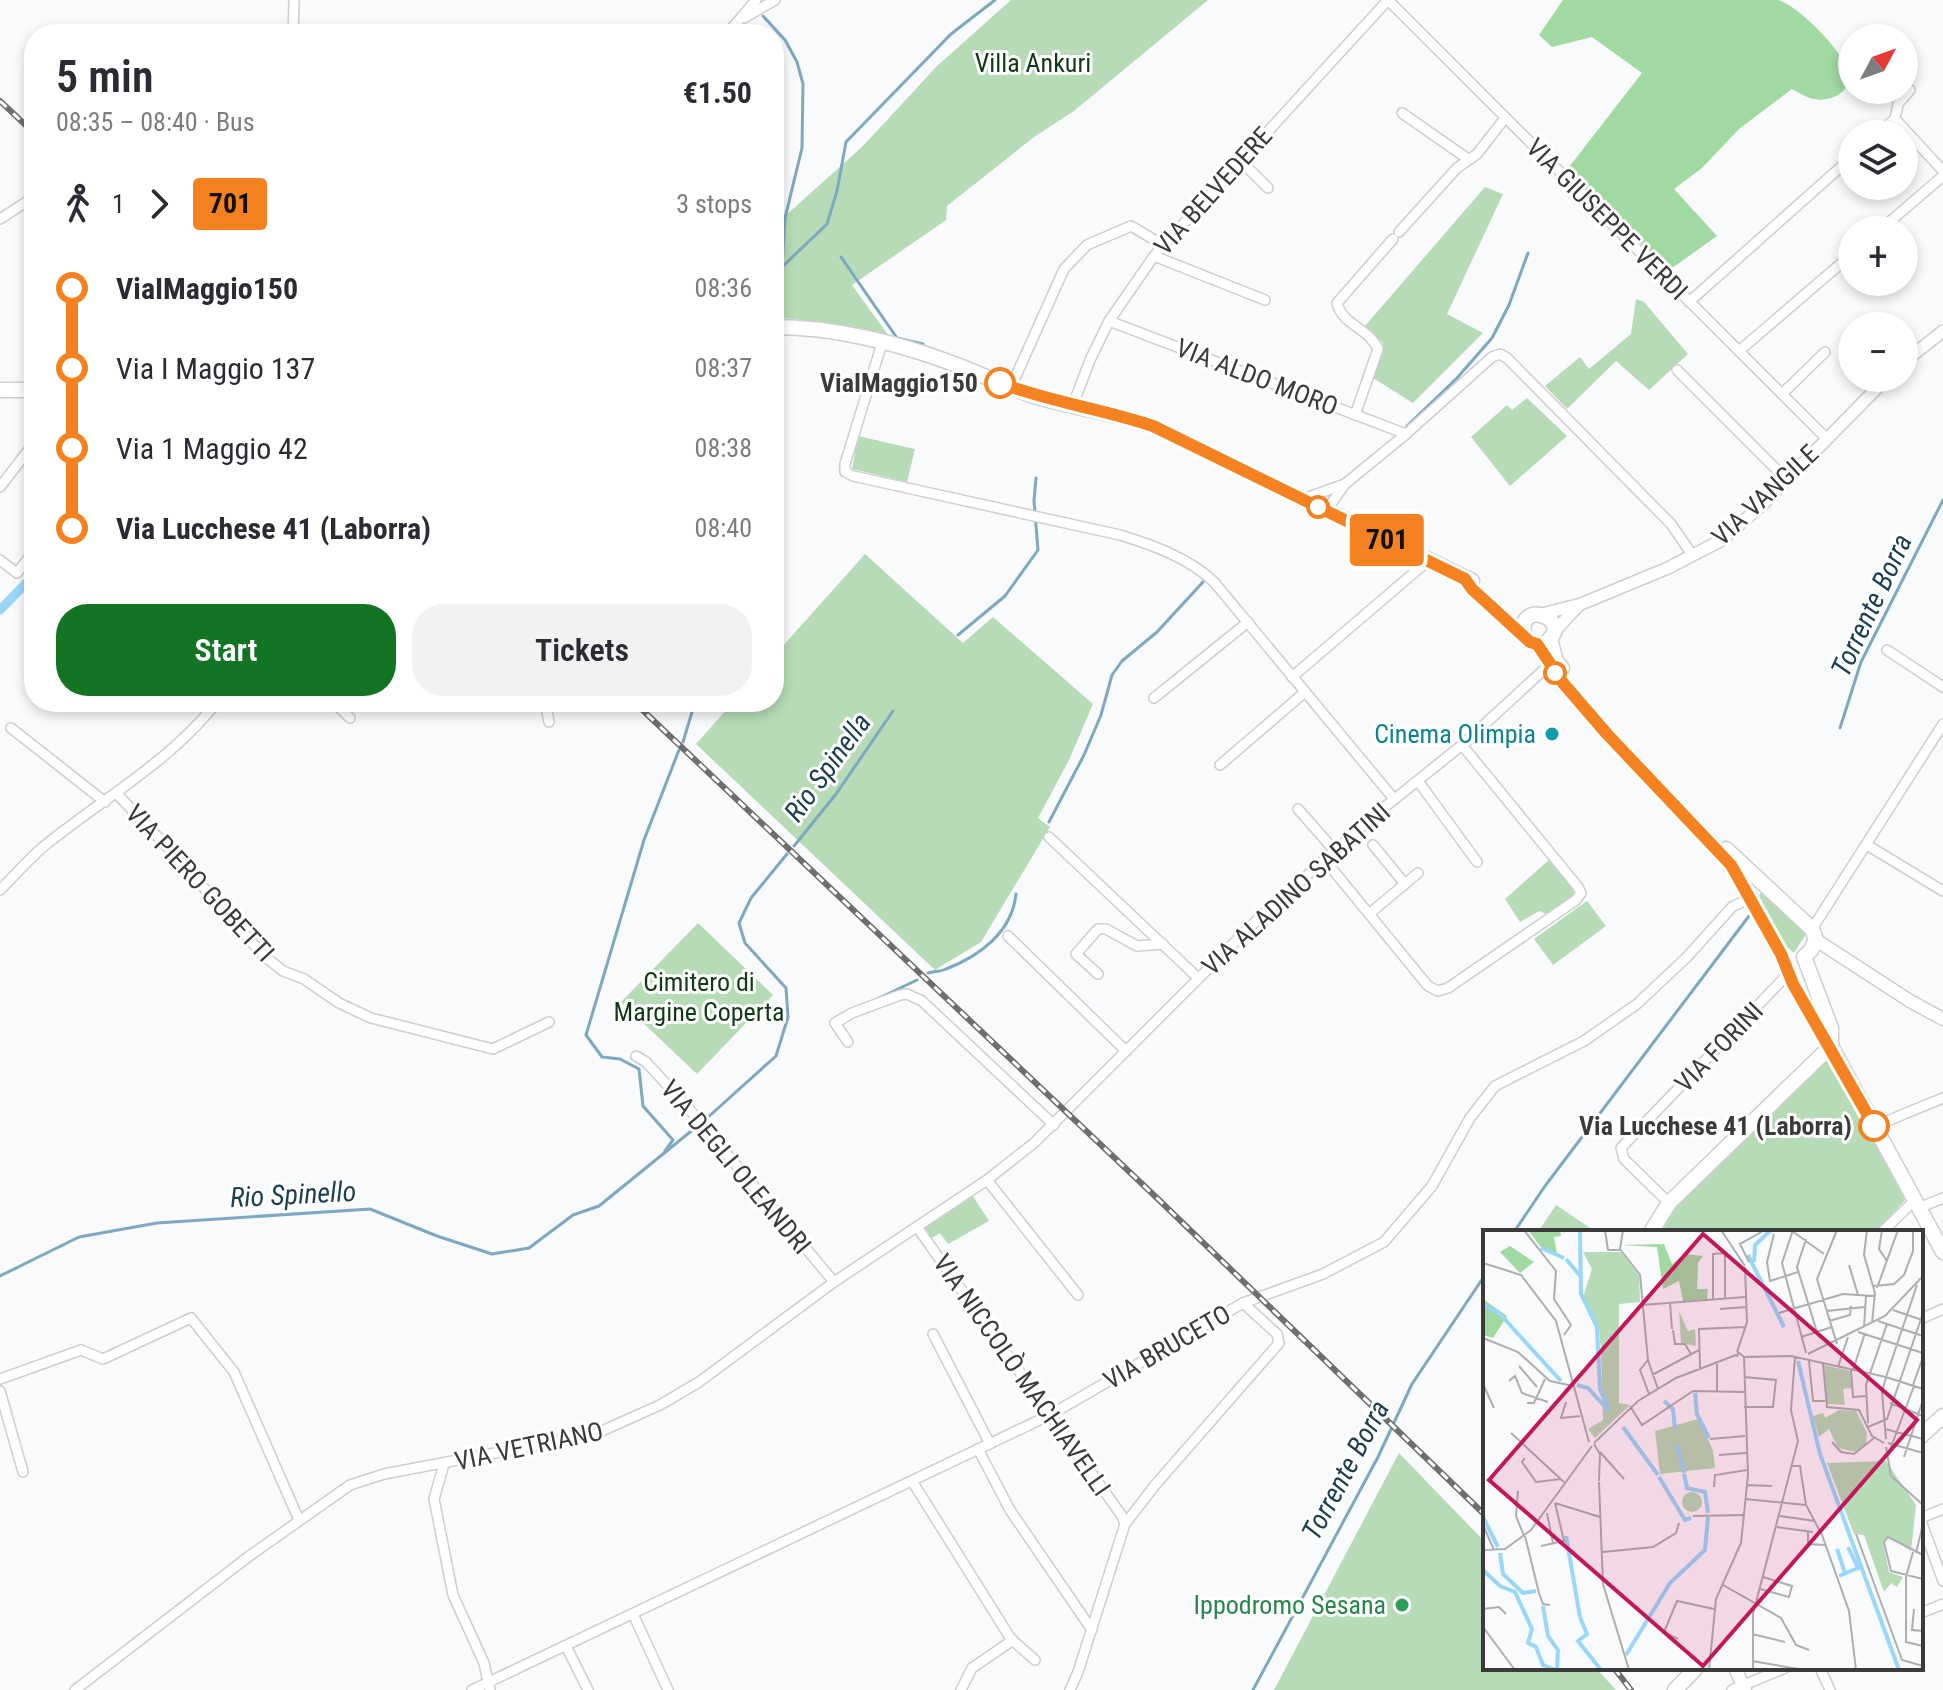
<!DOCTYPE html>
<meta charset="utf-8">
<style>
:root{--surface:#fff;--page:#f2f2f3;--text:#2b2b33;--muted:#7c7c81;--accent:#137424}
body{margin:0;font-family:"Roboto Condensed",sans-serif;background:var(--page);color:var(--text);height:100vh;display:flex;flex-direction:column;font-size:30px;white-space:nowrap}
*{box-sizing:border-box;margin:0}
p{font-size:26px;color:var(--muted)}
.icon{flex:none;width:44px;height:44px;fill:none;stroke:currentColor;stroke-width:2;stroke-linecap:round;stroke-linejoin:round}
.map{position:relative;flex:1;overflow:hidden}
.sheet{position:absolute;left:24px;top:24px;width:760px;height:688px;display:flex;flex-direction:column;background:var(--surface);border-radius:32px;box-shadow:0 4px 12px #0003}
.sheet>*{flex:none}
.badge{padding:0 16px;border-radius:6px;font-size:28px;line-height:52px}
.needle{width:52px;rotate:49deg}
.controls{position:absolute;left:1838px;top:24px;display:grid;gap:16px}
.controls a{display:grid;place-items:center;width:80px;height:80px;border-radius:50%;background:var(--surface);box-shadow:0 4px 12px #0003;font-size:40px}
.map>.badge{position:absolute;translate:-50% -50%;box-shadow:0 0 0 4px #fff}
.legs{display:flex;align-items:center;gap:12px;height:88px;padding:0 32px;font-size:26px}
.legs p{margin-inline-start:auto}
.headline{display:flex;align-items:center;justify-content:space-between;height:136px;padding:0 32px}
h1{font-size:44px;font-weight:600;line-height:60px}
.primary-button{display:flex;gap:16px;margin-top:auto;padding:16px 32px}
.primary-button a{flex:1;height:92px;border-radius:32px;background:var(--accent);color:#fff;font-size:32px;font-weight:600;line-height:92px;text-align:center}
.primary-button a+a{background:var(--page);color:var(--text)}
ul{padding:0 32px;list-style:none}
li{display:flex;align-items:center;gap:28px;height:80px;font-size:30px}
li i{display:grid;place-items:center;width:12px;height:100%;margin:0 10px;background:currentColor}
li i::after{content:'';width:20px;height:20px;margin:-10px;border:6px solid;border-radius:50%;background:var(--surface)}
li p{margin-inline-start:auto}
li:first-child i{background:linear-gradient(#0000 50%,currentColor 0)}
li:last-child i{background:linear-gradient(currentColor 50%,#0000 0)}
.map>svg:first-child{display:block}
.green{fill:#b6dbb6}
.forest{fill:#a0d9a1}
.lines{fill:none;stroke-linecap:round;stroke-linejoin:round}
.stream{stroke:#7da8c0;stroke-width:3}
.canal{stroke:#99d7f8;stroke-width:9}
.minor-casing{stroke:#ceced1;stroke-width:12}
.tertiary-casing{stroke:#ceced1;stroke-width:14}
.secondary-casing{stroke:#ceced1;stroke-width:15}
.primary-casing{stroke:#ceced1;stroke-width:17}
.minor{stroke:#fff;stroke-width:9}
.tertiary{stroke:#fff;stroke-width:11}
.secondary{stroke:#fff;stroke-width:12}
.primary{stroke:#fff;stroke-width:14}
.rail-casing{stroke:#6e6e6f;stroke-width:6}
.rail{stroke:#fff;stroke-width:3;stroke-dasharray:9;stroke-linecap:butt}
.line-1-casing{stroke:#fff;stroke-width:18}
.line-1{stroke:#f58220;stroke-width:12}
.stop-1-dot{fill:#fff;stroke:#f58220;stroke-width:4}
.culture-dot{fill:#0f9aa8;stroke:#fff;stroke-width:3}
.leisure-dot{fill:#2e9e5b;stroke:#fff;stroke-width:3}
.labels{text-anchor:middle;stroke-width:6;stroke-linejoin:round;paint-order:stroke}
.park-label{font-size:26px;fill:#113915;stroke:#fff}
.street-label{font-size:26px;fill:#3b3b3c;stroke:#fff}
.stop-label{font-size:26px;font-weight:bold;fill:#3b3b3c;stroke:#fff;text-anchor:end}
.culture-label{font-size:26px;fill:#0d838f;stroke:#fff;text-anchor:end}
.leisure-label{font-size:26px;fill:#27864d;stroke:#fff;text-anchor:end}
.water-label{font-size:28px;font-style:italic;fill:#1b3e50;stroke:#fff}
.inset-river{fill:none;stroke:#99d7f8;stroke-width:4}
.inset-road{fill:none;stroke:#adaeaf;stroke-width:2}
.view{fill:#c2185b;fill-opacity:0.15;stroke:#c2185b;stroke-width:4}
.inset-edge{fill:none;stroke:#3b3b3c;stroke-width:4}
</style>
<div class="map">
<svg width="1943" height="1690" viewBox="0 0 1943 1690">
<rect width="100%" height="100%" fill="#f9fafc"/>
<g class="green">
<path d="M1011,0H1208L1074,111L1034,137L947,206L946,220L852,285L891,339L810,321L774,317V226L863,146L937,66Z"/>
<path d="M1485,187L1503,194L1447,314L1483,333L1413,403L1373,378L1383,343L1365,326Z"/>
<path d="M1636,299L1644,302L1688,354L1649,390L1616,361L1567,409L1545,386L1580,357L1589,369L1631,334Z"/>
<path d="M1527,398L1567,436L1510,486L1471,437L1507,405L1512,410Z"/>
<path d="M858,436L915,449L907,482L852,469Z"/>
<path d="M865,554L963,643L993,617L1093,704L1069,760L1038,818L1050,827L981,942L935,970L696,744L733,702H774V656Z"/>
<path d="M1550,859L1574,890L1573,895L1547,914L1539,911L1520,922L1505,899Z"/>
<path d="M1761,892L1808,931L1794,953L1787,947L1757,901Z"/>
<path d="M1587,901L1606,926L1553,965L1534,939Z"/>
<path d="M698,923L773,995L697,1074L621,1002Z"/>
<path d="M1828,1055L1905,1200L1876,1232H1662L1676,1205Z"/>
<path d="M971,1193L989,1221L948,1244L940,1233L930,1239L924,1229L927,1223Z"/>
<path d="M1556,1205L1596,1232H1538Z"/>
<path d="M1399,1453L1485,1542V1668H1596L1616,1690H1274Z"/>
</g>
<path class="forest" d="M1563,0H1778C1799,6 1843,51 1848,72C1853,94 1827,104 1810,98C1804,96 1798,92 1792,89L1739,129L1702,168L1674,189L1717,236L1668,271L1566,171L1642,73L1592,37L1552,47L1539,35Z"/>
<g class="lines">
<g class="stream">
<path d="M763,16L785,40L797,62L803,84L802,148L785,218L782,267"/>
<path d="M841,257L897,338L923,344"/>
<path d="M782,267L827,224L837,191L846,142L951,34L995,0"/>
<path d="M1407,426L1457,378L1492,338L1509,305L1528,253"/>
<path d="M958,635L1005,596L1038,550L1034,501L1036,478"/>
<path d="M1840,728L1861,662L1943,500"/>
<path d="M683,742L695,702"/>
<path d="M1049,822L1084,755L1101,715L1112,675L1122,661L1157,632L1203,582"/>
<path d="M794,846L836,794L893,711"/>
<path d="M928,973C934,971 940,972 946,969C980,956 1012,932 1016,894"/>
<path d="M875,1000L917,980"/>
<path d="M706,1119L776,1056L788,1017L786,988L745,943L739,923L751,898L787,854"/>
<path d="M665,1151L673,1140L643,1106L639,1069L620,1059L602,1057L586,1035L644,840L679,750"/>
<path d="M1514,1232L1545,1186L1749,916"/>
<path d="M0,1276L79,1237L157,1223L370,1209L437,1236L492,1254L529,1248L573,1215L599,1206L695,1128"/>
<path d="M1253,1690L1378,1457L1412,1384L1485,1275"/>
</g>
<path class="canal" d="M0,610L34,575"/>
<defs>
<g id="minor">
<path d="M1388,0L1826,438"/>
<path d="M744,18L775,0"/>
<path d="M293,34L294,0"/>
<path d="M727,34L756,0"/>
<path d="M1402,113L1468,159"/>
<path d="M1895,119L1898,104L1910,90"/>
<path d="M1877,134L1895,119L1943,171"/>
<path d="M1240,160L1268,188"/>
<path d="M0,219L34,197"/>
<path d="M1880,230L1943,176"/>
<path d="M1399,232L1457,168L1477,154L1505,118"/>
<path d="M1154,256L1265,300"/>
<path d="M1689,302L1852,157"/>
<path d="M1109,321L1406,434"/>
<path d="M882,343L845,464V472L853,476L1120,535C1153,545 1189,558 1214,582L1394,799"/>
<path d="M1739,351L1852,254"/>
<path d="M1677,370L1786,479"/>
<path d="M1011,387L1064,269L1087,245L1131,226L1163,245"/>
<path d="M1782,394L1825,352"/>
<path d="M1073,405L1090,360L1109,321L1154,256L1388,0"/>
<path d="M1355,415L1378,349C1370,329 1342,325 1337,303L1393,239"/>
<path d="M0,487L34,443"/>
<path d="M1303,499L1345,484"/>
<path d="M1326,511L1345,484L1406,434L1492,357L1500,354L1507,358L1671,524L1693,556"/>
<path d="M0,560L17,573L34,551"/>
<path d="M1887,650L1943,687"/>
<path d="M1292,677L1429,560"/>
<path d="M1154,698L1248,622"/>
<path d="M334,702L350,718"/>
<path d="M545,702L549,722"/>
<path d="M11,728L105,802"/>
<path d="M1220,765L1305,692"/>
<path d="M1418,781L1477,862"/>
<path d="M116,793L176,856L263,955L283,971L304,979L339,1003L371,1018L493,1049L549,1022"/>
<path d="M1298,809L1334,850"/>
<path d="M1049,837L1197,977"/>
<path d="M1373,845L1405,884"/>
<path d="M1867,845L1943,891"/>
<path d="M1324,859L1428,986L1438,991L1448,988L1576,900L1581,893L1578,887L1462,745"/>
<path d="M0,890C14,876 28,860 43,847C102,799 170,762 217,702"/>
<path d="M1369,914L1418,873"/>
<path d="M1812,929L1943,724"/>
<path d="M1008,936L1126,1051"/>
<path d="M1098,974L1076,954L1098,929H1106L1137,946L1163,944"/>
<path d="M848,1042L835,1023L852,1013L900,995L907,994L922,1001L1054,1125"/>
<path d="M636,1056L646,1062L690,1110L834,1282"/>
<path d="M1875,1126L1943,1098"/>
<path d="M987,1180L1078,1295"/>
<path d="M1669,1203L1624,1159L1621,1148L1787,975"/>
<path d="M1919,1208L1943,1198"/>
<path d="M917,1227L1122,1516L1125,1524"/>
<path d="M1882,1232L1915,1200"/>
<path d="M1921,1319L1943,1309"/>
<path d="M933,1334L990,1444"/>
<path d="M0,1379L81,1350L103,1359L191,1318L234,1372L299,1520"/>
<path d="M0,1391L23,1472"/>
<path d="M978,1449L1010,1510L1092,1630"/>
<path d="M444,1464L434,1499L453,1595L484,1663L490,1690"/>
<path d="M912,1481L1011,1639L1035,1660"/>
<path d="M1921,1518L1943,1509"/>
<path d="M1921,1521L1943,1581"/>
<path d="M1921,1613L1943,1604"/>
<path d="M633,1614L668,1690"/>
<path d="M566,1646L588,1690"/>
<path d="M1820,1668L1830,1690"/>
<path d="M75,1690L248,1557L350,1485L384,1474L595,1434L660,1405L699,1382L834,1282L987,1180L1034,1143L1257,920L1376,814L1462,745L1549,665"/>
<path d="M472,1690L1050,1415L1243,1303L1323,1274L1384,1242L1432,1186L1470,1118L1495,1086L1584,1041L1637,1004L1687,957L1732,907L1750,898"/>
<path d="M961,1690L972,1668L1013,1640"/>
<path d="M1070,1690L1078,1672L1125,1524L1156,1484L1279,1343L1277,1334L1243,1303"/>
<path d="M1732,1690L1785,1668"/>
</g>
<g id="tertiary">
<path d="M1904,362L1943,331"/>
<path d="M1542,614L1581,604L1668,568L1720,541L1761,506L1887,378"/>
<path d="M1553,633L1577,607"/>
</g>
<g id="secondary">
<path d="M1816,940L1910,1001L1943,1019"/>
<path d="M1735,1668L1745,1690"/>
</g>
<g id="primary">
<path d="M774,327C833,327 899,343 954,364C981,374 1007,387 1034,396C1073,408 1114,413 1153,426L1472,581"/>
<path d="M0,390H34"/>
<path d="M1465,579L1472,589L1530,642L1537,644L1563,683L1607,734L1716,848L1738,875L1781,954L1793,984L1831,1046L1943,1252"/>
<path d="M1525,636C1514,597 1578,619 1545,643"/>
<path d="M1550,639L1556,661L1562,668"/>
<path d="M1726,849L1812,929L1816,940L1811,950L1804,957"/>
<path d="M1804,957L1831,1028V1046"/>
<path d="M1651,1232L1669,1203L1831,1046"/>
<path d="M1921,1436L1943,1416"/>
<path d="M1675,1690L1696,1668"/>
</g>
</defs>
<use href="#minor" class="minor-casing"/>
<use href="#tertiary" class="tertiary-casing"/>
<use href="#secondary" class="secondary-casing"/>
<use href="#primary" class="primary-casing"/>
<use href="#minor" class="minor"/>
<use href="#tertiary" class="tertiary"/>
<use href="#secondary" class="secondary"/>
<use href="#primary" class="primary"/>
<defs>
<g id="rail">
<path d="M0,101L34,133"/>
<path d="M634,702L1158,1199L1485,1515"/>
<path d="M1614,1668L1631,1690"/>
</g>
</defs>
<use href="#rail" class="rail-casing"/>
<use href="#rail" class="rail"/>
</g>
<g class="lines">
<defs>
<path id="line-1" d="M1000,383C1050,402 1103,409 1153,426L1465,579L1472,589L1530,642L1537,644L1563,683L1607,734L1731,865L1781,954L1793,984L1874,1126"/>
</defs>
<use href="#line-1" class="line-1-casing"/>
<use href="#line-1" class="line-1"/>
</g>
<g class="stop-1-dot">
<circle cx="1000" cy="383" r="14"/>
<circle cx="1318" cy="507" r="10"/>
<circle cx="1555" cy="673" r="10"/>
<circle cx="1874" cy="1126" r="14"/>
</g>
<circle class="culture-dot" cx="1552" cy="734" r="8"/>
<circle class="leisure-dot" cx="1402" cy="1605" r="8"/>
<g class="labels">
<g class="park-label">
<text x="1033" y="72">Villa Ankuri</text>
<text x="699" y="991">Cimitero di<tspan x="699" dy="30">Margine Coperta</tspan></text>
</g>
<g class="street-label">
<text transform="translate(1213 191) rotate(-48)" y="9">VIA BELVEDERE</text>
<text transform="translate(1607 219) rotate(45)" y="9">VIA GIUSEPPE VERDI</text>
<text transform="translate(1257 377) rotate(21)" y="9">VIA ALDO MORO</text>
<text transform="translate(1765 495) rotate(-43)" y="9">VIA VANGILE</text>
<text transform="translate(200 883) rotate(47)" y="9">VIA PIERO GOBETTI</text>
<text transform="translate(1296 889) rotate(-42)" y="9">VIA ALADINO SABATINI</text>
<text transform="translate(1719 1047) rotate(-46)" y="9">VIA FORINI</text>
<text transform="translate(736 1167) rotate(50)" y="9">VIA DEGLI OLEANDRI</text>
<text transform="translate(1167 1347) rotate(-30)" y="9">VIA BRUCETO</text>
<text transform="translate(1022 1375) rotate(55)" y="9">VIA NICCOLÒ MACHIAVELLI</text>
<text transform="translate(529 1446) rotate(-12)" y="9">VIA VETRIANO</text>
</g>
<g class="stop-label">
<text x="978" y="392">ViaIMaggio150</text>
<text x="1852" y="1135">Via Lucchese 41 (Laborra)</text>
</g>
<g class="culture-label">
<text x="1536" y="743">Cinema Olimpia</text>
</g>
<g class="leisure-label">
<text x="1386" y="1614">Ippodromo Sesana</text>
</g>
<g class="water-label">
<text transform="translate(1871 605) rotate(-65)" y="10">Torrente Borra</text>
<text transform="translate(827 767) rotate(-54)" y="10">Rio Spinella</text>
<text transform="translate(293 1194) rotate(-3)" y="10">Rio Spinello</text>
<text transform="translate(1345 1470) rotate(-62)" y="10">Torrente Borra</text>
</g>
</g>
<g transform="translate(1483 1230)">
<rect width="440" height="440" fill="#f9fafc"/>
<path d="M100,22H138L156,46L157,72L136,74V173L147,175L112,208L105,199L120,190L118,121L116,98L100,67L109,39ZM196,81L205,101L212,99L213,116L198,113ZM341,135L367,141L369,158L360,159L362,175L344,174ZM356,180L373,181L384,203L383,214L373,222L355,218L346,199L336,207L330,186L340,183L342,188ZM215,189L230,220L232,238L177,244L172,201ZM403,231L433,275L428,321L405,306L400,312L406,342L420,347L414,357L408,353L401,362L381,305L371,304L344,233ZM199 272a10 10 0 1 1 20 0a10 10 0 1 1-20 0Z" fill="#b6dbb6"/>
<path d="M45,0H77L78,6L71,7L74,24L60,20ZM181,14L189,34L203,24L220,26L215,33L214,59H225L224,69L200,71L196,51L180,59L174,17L137,15ZM27,16L51,32L37,43L17,22ZM0,69L24,86L10,108L0,105Z" fill="#a0d9a1"/>
<path class="inset-river" d="M97,0L98,64L114,97L117,159L126,180M58,18L81,28M265,25L301,97M83,29L99,48M271,32L272,15L288,0M0,75L16,83L78,151M315,131L337,224L416,440M94,155L105,158L125,180M212,163L214,184L226,208M181,171L190,179L192,199M140,197L175,245M194,215L201,243M201,244L204,258L222,262L225,283M176,247L202,290L208,288M0,287L15,317M83,306L97,387M354,319L362,343M17,323L20,344L40,363L53,361M0,340L17,356L32,362L49,399L45,413L53,417L60,435L72,440M356,346L375,338L365,317M60,376L65,406L75,420L74,440M97,387L104,404L95,411L118,440M143,425L187,353L222,320L225,287"/>
<path class="inset-road" d="M41,0L73,41L71,69L88,95L81,105M122,0L125,20H137M140,0L137,19L157,45L165,130L175,159M238,0L262,36M310,0L299,33L323,123M354,0L334,49L354,114M384,0L381,25L392,63L389,93M399,0L396,19L404,31M309,1L341,24M291,4L284,32L287,51L315,42M323,9L314,37L334,102M266,32L257,14L282,0M0,33L38,45L73,91L106,212M366,35L375,65M434,55L403,147L440,159M391,56L411,54L421,45L430,21V0M394,58L415,0M230,70V24L242,23V69M187,73L189,99M159,75L262,67M237,79L263,77M410,80L439,90M343,81L382,77M296,83L360,64L391,66M346,91L367,85L368,76M395,91L440,106M381,97L383,66M190,100L192,114H202L208,124M375,102L440,123M318,107L349,97M0,108L35,122L67,151L90,156M254,122L264,92L262,37M325,124L402,86L440,46M254,127L255,122L261,127L308,126L403,147L399,162L403,209M165,130L157,140L166,164M326,131L330,171H342M340,134L344,177L376,180L389,206L401,213M36,136L54,157M355,137L365,107M217,139L216,99L263,97M368,140L370,167L384,166M370,140L382,103M169,145L216,120M26,151L32,146L39,163L65,172M0,154L11,178M430,155L440,127M234,161V132M83,172L78,188L97,186M44,173H51L62,149M407,173L440,186M147,176L159,195L210,161L261,162M261,177H290L293,150L261,147M385,193L383,155L404,94M385,197L404,189L440,83M402,199L440,209M28,203L81,252M227,209L262,206M349,212L358,222L371,224L391,208M111,213L155,171L193,148L253,125M405,213L440,223M111,214L117,224L116,251M403,217L408,246L440,275M117,222L141,249M236,225L263,223M405,225L431,156M421,227L440,170M42,228L39,232L53,252L78,249M308,236H317L323,275L339,305L366,381L373,440M116,252L120,354L146,440M264,255L289,256M231,257L232,245L264,240M35,261L33,286L41,306M262,269L323,275M72,273L117,287M64,283L70,313M210,286L260,285M297,286L332,291M0,295L11,320M294,297L330,302M325,302V314L343,315M373,304L419,430L440,436M42,306L56,363L60,374L67,375M58,316L81,311L72,273M0,320L22,319L48,300L109,216M120,322L170,317L193,303L196,293M430,322L423,347V412L440,416M433,323L440,294M440,325L405,307L401,312L408,341L440,349M240,355L298,388L313,415L326,420M277,359L306,367L309,356L280,347M0,379L16,377L23,384M431,379L429,400L440,401M0,397L32,440M269,404L302,412M195,409L181,402L194,371L231,379M269,431L321,440M226,440L233,369L258,313L265,245L261,127M270,440V384L315,211L308,180L312,127"/>
<path class="view" d="M220,4L434,190L220,436L6,250Z"/>
<rect width="440" height="440" class="inset-edge"/>
</g>
</svg>
<div class="controls">
<a><svg class="needle" viewBox="-14 -14 28 28"><path d="M0-13l5 13h-10z" fill="#e53935"/><path d="M0 13l5-13h-10z" fill="#7c7c81"/></svg></a>
<a><svg class="icon" aria-label="layers" viewBox="0 0 24 24"><path d="M12 4l9 5-9 5-9-5zM3 14l9 5 9-5"/></svg></a>
<a>+</a>
<a>−</a>
</div>
<b class="badge" style="left:1387px;top:540px;background:#f58220;color:#111">701</b>
<section class="sheet">
<div class="headline"><div><h1>5 min</h1><p>08:35 – 08:40 · Bus</p></div><b>€1.50</b></div>
<div class="legs"><svg class="icon" aria-label="walk" viewBox="0 0 24 24"><circle cx="13" cy="4" r="2"/><path d="M13 8l-2 6 4 7M11 14l-3 7M7 12l3-4h3l4 4"/></svg>1<svg class="icon" aria-label="forward" viewBox="0 0 24 24"><path d="M9 5l7 7-7 7"/></svg><b class="badge" style="background:#f58220;color:#111">701</b><p>3 stops</p></div>
<ul>
<li><i style="color:#f58220"></i><b>ViaIMaggio150</b><p>08:36</p></li>
<li><i style="color:#f58220"></i><span>Via I Maggio 137</span><p>08:37</p></li>
<li><i style="color:#f58220"></i><span>Via 1 Maggio 42</span><p>08:38</p></li>
<li><i style="color:#f58220"></i><b>Via Lucchese 41 (Laborra)</b><p>08:40</p></li>
</ul>
<div class="primary-button"><a>Start</a><a>Tickets</a></div>
</section>
</div>
